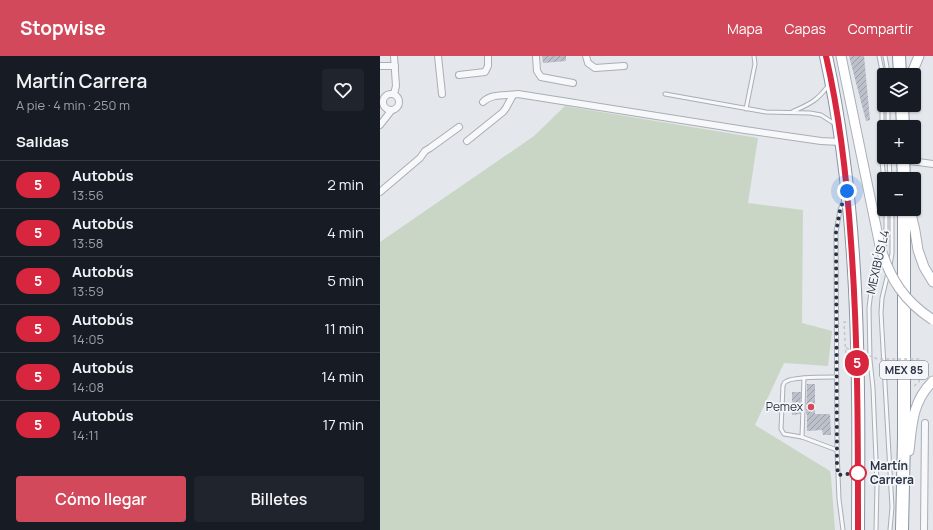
<!DOCTYPE html>
<html lang="es">
<meta charset="utf-8">
<style>
:root{--surface:#171b24;--page:#20242c;--text:#f1f3f6;--muted:#9ea1a6;--line:#363941;--accent:#d1495b}
body{margin:0;font-family:Manrope,sans-serif;background:var(--page);color:var(--text);height:100vh;display:flex;flex-direction:column;font-size:15px;white-space:nowrap}
*{box-sizing:border-box;margin:0}
p{font-size:13px;color:var(--muted)}
.icon{flex:none;width:22px;height:22px;fill:none;stroke:currentColor;stroke-width:2;stroke-linecap:round;stroke-linejoin:round}
.map{position:relative;flex:1;overflow:hidden}
.sheet{display:flex;flex-direction:column;background:var(--surface);width:380px}
.sheet>*{flex:none}
.badge{padding:0 8px;border-radius:13px;font-size:14px;line-height:26px}
.buttons{position:absolute;left:497px;top:12px;display:grid;gap:8px}
.buttons a{display:grid;place-items:center;width:44px;height:44px;border-radius:4px;background:var(--surface);box-shadow:0 1px 3px #0004;font-size:20px}
.you{position:absolute;width:20px;height:20px;margin:-10px;border:3px solid #fff;border-radius:50%;background:#1a73e8;box-shadow:0 0 0 6px #1a73e833}
.map>.badge{position:absolute;translate:-50% -50%;box-shadow:0 0 0 2px #fff}
h2{padding:0 16px;font-size:15px;line-height:36px}
.round{display:grid;place-items:center;flex:none;width:42px;height:42px;border-radius:4px;background:var(--page)}
.headline{display:flex;align-items:center;justify-content:space-between;height:68px;padding:0 16px}
h1{font-size:19px;font-weight:600;line-height:30px}
.primary-button{display:flex;gap:8px;margin-top:auto;padding:8px 16px}
.primary-button a{flex:1;height:46px;border-radius:4px;background:var(--accent);color:#fff;font-size:16px;font-weight:600;line-height:46px;text-align:center}
.primary-button a+a{background:var(--page);color:var(--text)}
ul{padding:0;list-style:none}
li{display:flex;align-items:center;gap:12px;height:48px;padding:0 16px;border-top:1px solid var(--line)}
li div{flex:1}
li b{display:block;font-size:15px}
li em{font-style:normal}
li .badge{min-width:44px;font-weight:700;text-align:center}
header{display:flex;align-items:center;gap:24px;box-sizing:border-box;height:56px;padding:0 20px;background:var(--accent);color:#fff}
header strong{font-size:19px}
nav{display:flex;gap:22px;margin-inline-start:auto;font-size:14px}
main{display:flex;flex:1;min-height:0}
.map>svg:first-child{display:block}
.grass{fill:#c9d6c5}
.building{fill:url(#building-hatch)}
.lines{fill:none;stroke-linecap:round;stroke-linejoin:round}
.lane-casing{stroke:#a9aeb7;stroke-width:5}
.street-casing{stroke:#a9aeb7;stroke-width:8}
.secondary-casing{stroke:#a9aeb7;stroke-width:11}
.highway-casing{stroke:#8b94a3;stroke-width:14}
.path{stroke:#c2c5cb;stroke-width:1.5;stroke-dasharray:3 3;stroke-linecap:butt}
.lane{stroke:#f7f8fa;stroke-width:3}
.street{stroke:#f7f8fa;stroke-width:6}
.secondary{stroke:#fff;stroke-width:9}
.highway{stroke:#fff;stroke-width:12}
.secondary-bridge-casing{stroke:#a9aeb7;stroke-width:11;stroke-linecap:butt}
.path-bridge{stroke:#c2c5cb;stroke-width:1.5;stroke-dasharray:3 3;stroke-linecap:butt}
.secondary-bridge{stroke:#fff;stroke-width:9}
.line-casing{stroke:#fff;stroke-width:9}
.line{stroke:#d7263d;stroke-width:6}
.walk{stroke:#2b3445;stroke-width:4;stroke-dasharray:0 7.2}
.poi-dot{fill:#d1495b;stroke:#f4f6f9;stroke-width:1.5}
.stop-dot{fill:#fff;stroke:#d7263d;stroke-width:2}
.labels{text-anchor:middle;stroke-width:3.5;stroke-linejoin:round;paint-order:stroke}
.shield{fill:#f4f6f9;stroke:#676e7b;stroke-width:1}
.shield-label{font-size:11px;font-weight:bold;fill:#2b3445}
.street-label{font-size:12px;fill:#2b3445;stroke:#f4f6f9}
.poi-label{font-size:12px;fill:#2b3445;stroke:#f4f6f9;text-anchor:end}
.stop-label{font-size:12px;font-weight:bold;fill:#2b3445;stroke:#f4f6f9;text-anchor:start}
</style>
<header>
<strong>Stopwise</strong>
<nav><a>Mapa</a><a>Capas</a><a>Compartir</a></nav>
</header>
<main>
<section class="sheet">
<div class="headline"><div><h1>Martín Carrera</h1><p>A pie · 4 min · 250 m</p></div><a class="round"><svg class="icon" aria-label="heart" viewBox="0 0 24 24"><path d="M12 20l-8-8c-3-5 5-10 8-4 3-6 11-1 8 4z"/></svg></a></div>
<h2>Salidas</h2>
<ul>
<li><span class="badge" style="background:#d7263d;color:#fff">5</span><div><b>Autobús</b><p>13:56</p></div><em>2 min</em></li>
<li><span class="badge" style="background:#d7263d;color:#fff">5</span><div><b>Autobús</b><p>13:58</p></div><em>4 min</em></li>
<li><span class="badge" style="background:#d7263d;color:#fff">5</span><div><b>Autobús</b><p>13:59</p></div><em>5 min</em></li>
<li><span class="badge" style="background:#d7263d;color:#fff">5</span><div><b>Autobús</b><p>14:05</p></div><em>11 min</em></li>
<li><span class="badge" style="background:#d7263d;color:#fff">5</span><div><b>Autobús</b><p>14:08</p></div><em>14 min</em></li>
<li><span class="badge" style="background:#d7263d;color:#fff">5</span><div><b>Autobús</b><p>14:11</p></div><em>17 min</em></li>
</ul>
<div class="primary-button"><a>Cómo llegar</a><a>Billetes</a></div>
</section>
<div class="map">
<svg width="553" height="474" viewBox="0 0 553 474">
<defs>
<pattern id="building-hatch" width="6" height="6" patternUnits="userSpaceOnUse"><rect width="6" height="6" fill="#bbc0ca"/><path d="M-1 1l2-2M0 6l6-6M5 7l2-2" fill="none" stroke="#989da6"/></pattern>
</defs>
<rect width="100%" height="100%" fill="#e4e7ec"/>
<path class="grass" d="M185,50L378,82L368,147L423,154L422,267L452,275L448,310L404,307L375,369L450,415L451,421L455,474H0V186L154,80Z"/>
<g class="building">
<path d="M162,0H186V5L163,7Z"/>
<path d="M469,0H484L490,64L486,65Z"/>
<path d="M427,328H435V358H450L451,379H443L442,374L427,375V358H426Z"/>
<path d="M412,336H421L420,358L412,359Z"/>
</g>
<g class="lines">
<defs>
<g id="lane">
<path d="M499,0L502,15V105L504,125"/>
<path d="M505,0L507,11V19"/>
<path d="M285,38L386,56L430,57L441,59L455,68"/>
<path d="M508,49V71"/>
<path d="M366,53L375,8L374,0"/>
<path d="M412,56C429,48 436,46 448,30"/>
<path d="M509,101L510,123"/>
<path d="M504,191L506,182V153"/>
<path d="M510,210L512,197V153"/>
<path d="M508,217L502,242L501,257L512,451L510,474"/>
<path d="M456,321C446,321 414,321 407,325C404,326 404,327 403,330L401,373L404,378L422,381L457,394"/>
<path d="M422,381L424,322"/>
<path d="M463,474L459,443L457,394L456,176L460,154L464,144"/>
<path d="M496,474L497,428L493,332L490,304L489,252L492,227L501,200"/>
</g>
<g id="street">
<path d="M14,0L16,30L14,38"/>
<path d="M58,0L62,38"/>
<path d="M156,0L157,15L161,21L193,27"/>
<path d="M206,0L208,7L215,12L244,10"/>
<path d="M0,10H15"/>
<path d="M79,19L105,16L108,10V0"/>
<circle cx="11" cy="46" r="8"/>
<path d="M103,46C112,37 126,40 138,38L365,74L441,85L461,86"/>
<path d="M0,69L11,55"/>
<path d="M87,85L123,56L126,52L133,39"/>
<path d="M523,104L553,108"/>
<path d="M0,136L40,102L45,95L50,92L79,71"/>
<path d="M544,474L545,367"/>
</g>
<g id="secondary">
<path d="M461,0L500,190"/>
<path d="M531,19L539,0"/>
<path d="M530,153L535,175L538,194L544,211L553,226"/>
<path d="M529,395C532,368 532,346 553,325"/>
</g>
<g id="highway">
<path d="M446,0C480,155 479,316 478,474"/>
<path d="M519,0L520,19"/>
<path d="M522,49L523,71"/>
<path d="M523,101L524,123"/>
<path d="M522,474L524,382V153"/>
</g>
</defs>
<use href="#lane" class="lane-casing"/>
<use href="#street" class="street-casing"/>
<use href="#secondary" class="secondary-casing"/>
<use href="#highway" class="highway-casing"/>
<g class="path">
<path d="M466,266H464L466,302H468"/>
<path d="M534,330L539,326L541,303"/>
</g>
<use href="#lane" class="lane"/>
<use href="#street" class="street"/>
<use href="#secondary" class="secondary"/>
<use href="#highway" class="highway"/>
<defs>
<path id="secondary-bridge" d="M500,190C510,223 524,245 553,264"/>
</defs>
<use href="#secondary-bridge" class="secondary-bridge-casing"/>
<path class="path-bridge" d="M466,292L498,303H541"/>
<use href="#secondary-bridge" class="secondary-bridge"/>
</g>
<g class="lines">
<defs>
<path id="line" d="M446,0C460,61 467,124 471,186C478,282 478,378 478,474"/>
</defs>
<use href="#line" class="line-casing"/>
<use href="#line" class="line"/>
<path class="walk" d="M467,135L460,154L456,176L457,407L458,419L478,417"/>
</g>
<circle class="poi-dot" cx="431" cy="351" r="4"/>
<circle class="stop-dot" cx="478" cy="417" r="8"/>
<g class="labels">
<rect class="shield" x="500" y="305" width="48" height="18" rx="3"/>
<g class="shield-label">
<text x="524" y="318">MEX 85</text>
</g>
<g class="street-label">
<text transform="translate(498 206) rotate(-77)" y="4">MEXIBÚS L4</text>
</g>
<g class="poi-label">
<text x="423" y="355">Pemex</text>
</g>
<g class="stop-label">
<text x="490" y="414">Martín<tspan x="490" dy="14">Carrera</tspan></text>
</g>
</g>
</svg>
<div class="buttons">
<a><svg class="icon" aria-label="layers" viewBox="0 0 24 24"><path d="M12 4l9 5-9 5-9-5zM3 14l9 5 9-5"/></svg></a>
<a>+</a>
<a>−</a>
</div>
<div class="you" style="left:467px;top:135px"></div>
<b class="badge" style="left:477px;top:307px;background:#d7263d;color:#fff">5</b>
</div>
</main>
